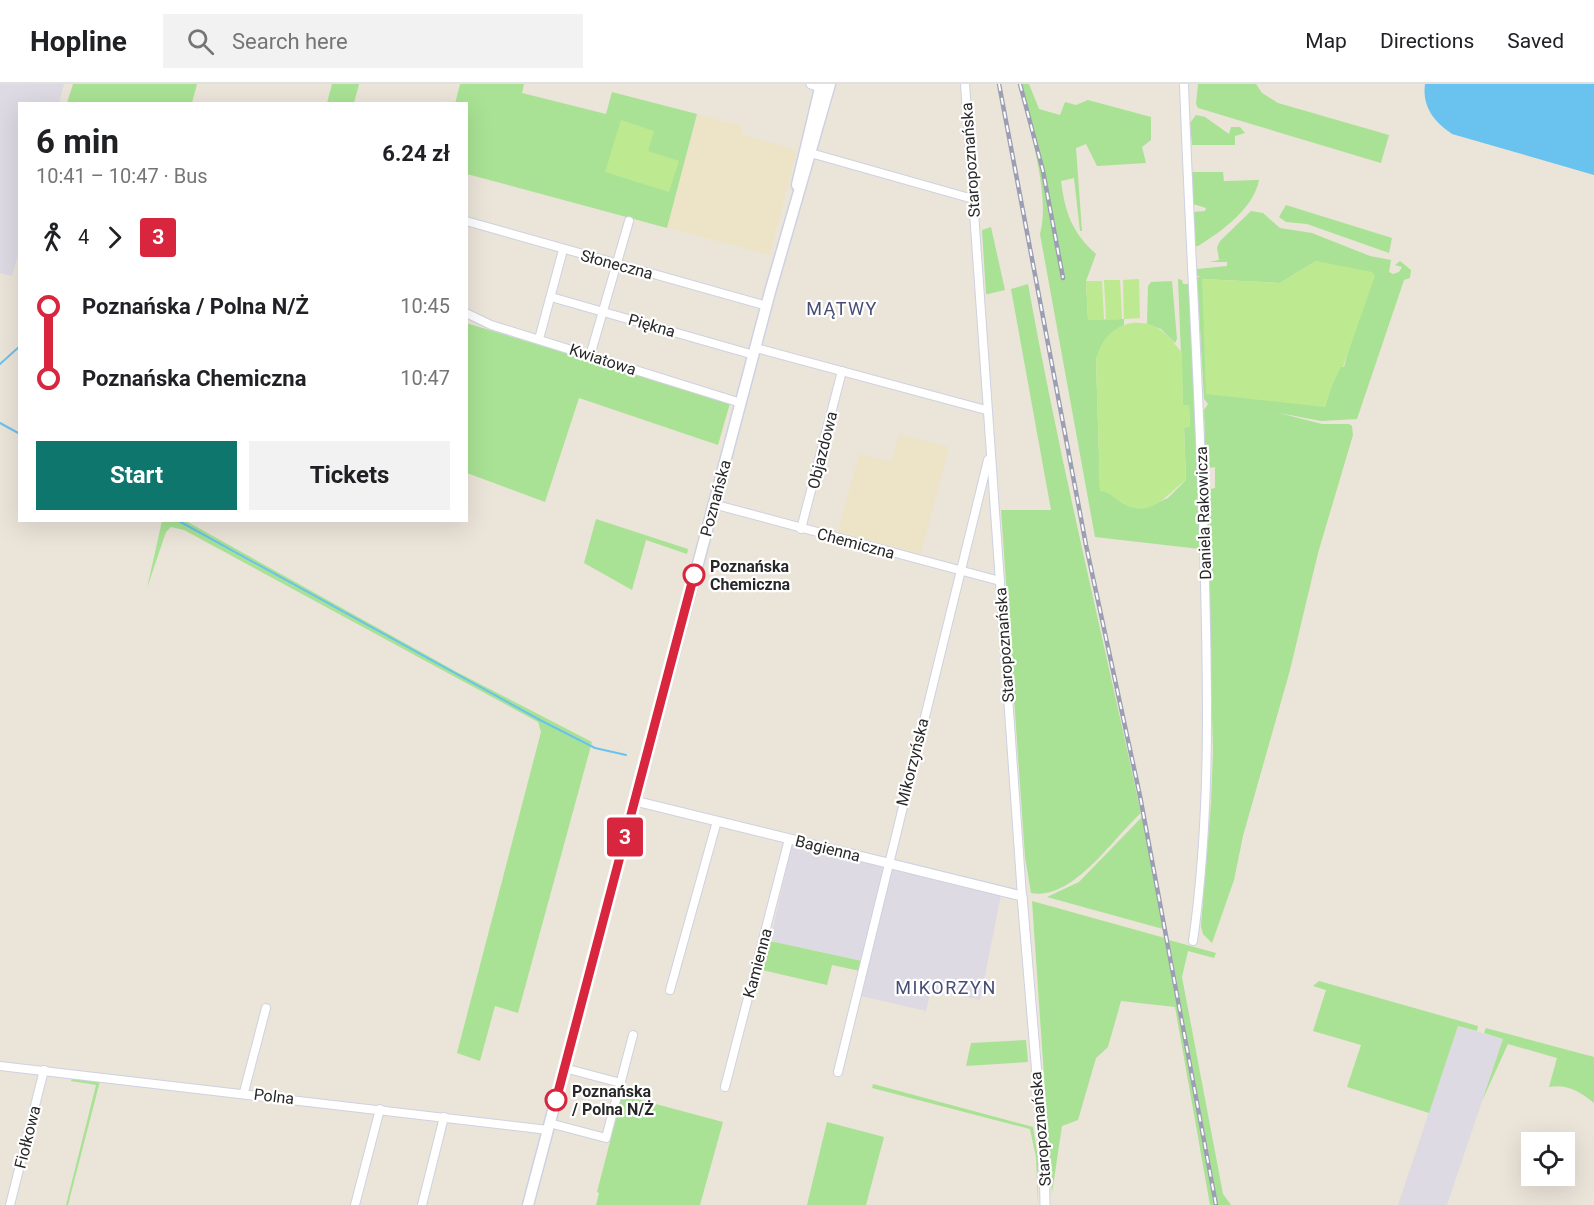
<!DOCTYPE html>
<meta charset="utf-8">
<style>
:root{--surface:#fff;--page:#f2f2f2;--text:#202124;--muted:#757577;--line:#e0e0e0;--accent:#0f766e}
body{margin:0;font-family:Roboto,sans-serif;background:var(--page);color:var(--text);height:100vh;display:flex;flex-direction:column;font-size:22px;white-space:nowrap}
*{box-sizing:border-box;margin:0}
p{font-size:20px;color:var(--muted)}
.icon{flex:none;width:33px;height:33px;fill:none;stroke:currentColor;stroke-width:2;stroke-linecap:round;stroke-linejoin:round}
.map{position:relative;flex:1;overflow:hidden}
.side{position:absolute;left:18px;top:18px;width:450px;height:420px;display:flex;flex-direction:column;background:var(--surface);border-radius:0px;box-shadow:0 6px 24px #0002}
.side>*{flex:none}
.badge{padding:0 12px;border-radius:4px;font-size:21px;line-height:39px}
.fabs{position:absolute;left:1521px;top:1048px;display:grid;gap:12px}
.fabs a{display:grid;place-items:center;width:54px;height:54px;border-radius:0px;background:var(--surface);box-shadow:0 6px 24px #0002;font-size:30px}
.map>.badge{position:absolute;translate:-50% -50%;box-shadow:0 0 0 3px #fff}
.legs{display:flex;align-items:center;gap:9px;height:66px;padding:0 18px;font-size:20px}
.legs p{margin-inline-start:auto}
.head{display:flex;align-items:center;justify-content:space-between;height:102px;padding:0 18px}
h1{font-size:33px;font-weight:700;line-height:45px}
.primary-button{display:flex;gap:12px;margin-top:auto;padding:12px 18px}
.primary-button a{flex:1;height:69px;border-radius:0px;background:var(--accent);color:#fff;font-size:24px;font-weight:700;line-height:69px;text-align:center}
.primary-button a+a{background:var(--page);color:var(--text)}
ul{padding:0 18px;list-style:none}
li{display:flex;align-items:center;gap:21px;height:72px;font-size:22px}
li i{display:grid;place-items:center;width:9px;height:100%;margin:0 8px;background:currentColor}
li i::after{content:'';width:15px;height:15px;margin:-8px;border:4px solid;border-radius:50%;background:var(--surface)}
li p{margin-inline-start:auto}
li:first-child i{background:linear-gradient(#0000 50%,currentColor 0)}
li:last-child i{background:linear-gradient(currentColor 50%,#0000 0)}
header{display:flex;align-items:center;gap:36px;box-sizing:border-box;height:84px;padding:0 30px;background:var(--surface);border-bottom:2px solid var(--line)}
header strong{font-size:28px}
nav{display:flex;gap:33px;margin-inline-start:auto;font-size:21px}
.search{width:420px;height:54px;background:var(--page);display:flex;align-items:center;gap:15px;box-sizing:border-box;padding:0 21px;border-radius:0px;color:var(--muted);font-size:22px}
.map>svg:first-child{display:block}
.industrial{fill:#dddae3}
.education{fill:#ede4c8}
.green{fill:#a9e294;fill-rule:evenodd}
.pitch{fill:#bdea90}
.water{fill:#6ac2ee}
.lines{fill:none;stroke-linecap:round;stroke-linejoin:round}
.stream{stroke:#6ac2ee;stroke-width:2}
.minor-casing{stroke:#ced1e1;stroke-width:10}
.tertiary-casing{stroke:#ced1e1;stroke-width:11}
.secondary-casing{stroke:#ced1e1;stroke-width:13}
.minor{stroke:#fff;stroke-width:8}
.tertiary{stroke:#fff;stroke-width:9}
.secondary{stroke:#fff;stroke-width:10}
.rail-casing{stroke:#9c9eb3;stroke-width:4.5}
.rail{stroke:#fff;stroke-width:2;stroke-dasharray:7;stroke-linecap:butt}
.line-1-casing{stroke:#fff;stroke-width:14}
.line-1{stroke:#d7263d;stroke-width:9}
.stop-1-dot{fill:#fff;stroke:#d7263d;stroke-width:3}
.labels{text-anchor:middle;stroke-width:4.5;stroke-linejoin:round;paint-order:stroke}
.street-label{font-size:16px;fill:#282828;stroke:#fff}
.stop-label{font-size:16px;font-weight:bold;fill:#282828;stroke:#fff;text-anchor:start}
.neighbourhood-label{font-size:18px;letter-spacing:1.5px;fill:#484d78;stroke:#fff}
</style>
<header>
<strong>Hopline</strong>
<div class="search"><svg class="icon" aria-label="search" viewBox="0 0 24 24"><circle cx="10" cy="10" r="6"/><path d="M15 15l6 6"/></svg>Search here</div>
<nav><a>Map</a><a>Directions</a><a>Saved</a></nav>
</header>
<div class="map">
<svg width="1594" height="1121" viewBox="0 0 1594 1121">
<rect width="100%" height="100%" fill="#ebe4d9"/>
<g class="industrial">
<path d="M0,0H64L59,19L20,20V164L12,192L0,189Z"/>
<path d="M792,760L1001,811L980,916L931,906L926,927L861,912L868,878L770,857Z"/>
<path d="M1458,942L1503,955L1447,1121H1398Z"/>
</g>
<g class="education">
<path d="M697,30L742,42L741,50L797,66L770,171L667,144Z"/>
<path d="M899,350L949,363L921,470L838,448L859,370L891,378Z"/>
</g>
<g class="green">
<path d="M73,0H197L192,19H67Z"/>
<path d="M332,0H359L354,19H327Z"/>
<path d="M460,0H524L522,9L606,30L612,8L697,30L667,144L467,90L466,20H455Z"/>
<path d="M1020,0H1029L1039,25L1060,31L1065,18L1076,21L1088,16L1151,33V56L1142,63L1146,79L1097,82L1086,60L1076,64L1082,147H1080L1074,94L1061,97C1065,128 1072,149 1096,170L1086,197L1088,236L1124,235V241C1112,246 1099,263 1096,277L1100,406L1148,423L1168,414L1186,396L1184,343H1190L1189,322H1183L1178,195L1182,196L1183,200H1189L1196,331L1200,465L1095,453L1040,150C1051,110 1028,43 1020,0Z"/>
<path d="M1198,0H1256L1262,9L1278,19L1389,51L1381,79L1198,24L1196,20Z"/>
<path d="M1196,31L1205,33L1229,50L1231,43H1240L1245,49L1235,52V61H1192L1190,39Z"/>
<path d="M1192,88H1223L1224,97L1259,96C1254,124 1221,148 1198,162H1195L1193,128L1205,127L1206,124L1193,120Z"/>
<path d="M1286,121L1392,154L1389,169L1307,140L1286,138L1279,133Z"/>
<path d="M1251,127L1263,129L1280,144L1312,149L1370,172L1391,176L1389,188L1393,190L1399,188L1402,183L1395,181L1400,177L1411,186L1410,194L1404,196L1357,335L1321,337L1279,329L1322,340H1349L1352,342L1353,351L1318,469L1290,586L1243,752L1234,796L1212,859L1203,850L1201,842L1211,720L1213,667L1206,406L1215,404V383L1209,384L1206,394L1204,326L1208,320L1204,315L1197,194L1200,192H1197V185L1227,182V178H1209L1219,176L1217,163L1220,157ZM1316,177L1353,250L1344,283L1341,282L1331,303L1325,323L1202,195L1280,199Z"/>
<path d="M991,143L1005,206L988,210H986L982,146Z"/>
<path d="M1172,197L1177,255L1175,259L1161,245L1147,240L1148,202L1151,198Z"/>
<path d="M1028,200C1060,378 1103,553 1141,729C1113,754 1073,817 1031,809L1025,773L1001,426H1051L1011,205Z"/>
<path d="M466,239L730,319L718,361L579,314L545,418L467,389Z"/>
<path d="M596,435L688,465L687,470L646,456L632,506L584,479Z"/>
<path d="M162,437H186L455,587L592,658L518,929L495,922L480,977L457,969L541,648L538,638L184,446L171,443L166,448L147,504Z"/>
<path d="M1142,733L1163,845L1047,813L1079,798Z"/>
<path d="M1032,817L1165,854L1214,1121H1210L1175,923L1121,917L1108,963L1096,974L1078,1036L1062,1042L1052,1109Z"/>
<path d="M1169,856L1216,869L1214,874L1188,867L1182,893L1223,1110L1231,1121H1218Z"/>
<path d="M770,857L862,877L860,887L832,881L827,901L762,886Z"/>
<path d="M1319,897L1478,942L1477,947L1458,942L1429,1029L1347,1003L1361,961L1313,947L1326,906L1313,902Z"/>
<path d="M1486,944L1594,973V1019C1580,1008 1568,1000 1549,1003L1557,974L1508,960L1482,1017L1503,955L1484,949Z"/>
<path d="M1026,956L1028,978L966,982L971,959Z"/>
<path d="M72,994L100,997L68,1121H66L96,1001L71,997Z"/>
<path d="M873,1000L1033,1043L1038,1074V1121L1036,1073L1030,1045L872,1004Z"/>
<path d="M622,1011L723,1038L700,1121H596L599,1109L597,1108Z"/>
<path d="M827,1038L884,1053L866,1121H807Z"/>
</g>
<g class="pitch">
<path d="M621,36L654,47L648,67L679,77L669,108L605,88Z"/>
<path d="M1316,177L1372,188L1375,192L1343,283H1341L1331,303L1325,323L1206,310L1202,195L1280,199Z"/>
<path d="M1139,195L1140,234L1124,235L1123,196Z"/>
<path d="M1104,196H1120L1122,235L1106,236Z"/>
<path d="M1086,197H1102L1104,236H1088Z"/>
<path d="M1132,239C1157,237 1168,251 1182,269L1183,321H1189L1190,343L1184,344L1186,396C1165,411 1151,437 1120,418C1113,413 1108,407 1100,407L1096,277C1100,257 1111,243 1132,239Z"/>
</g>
<path class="water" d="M1425,0H1594V91L1452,50C1434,38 1422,23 1425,0Z"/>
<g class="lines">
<g class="stream">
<path d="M0,280L20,262"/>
<path d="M0,339L20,350"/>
<path d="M177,436L540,636L595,664L626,671"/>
</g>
<defs>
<g id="minor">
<path d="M965,0L1022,812"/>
<path d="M1184,0C1190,166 1201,332 1205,499C1208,618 1210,738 1193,857"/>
<path d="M807,68L973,115"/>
<path d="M466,137L767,222"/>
<path d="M551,213L754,271"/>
<path d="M466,229L491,241L741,319"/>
<path d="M539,255L563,166"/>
<path d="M756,264L986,326"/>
<path d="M590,272L629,137"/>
<path d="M713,420L1000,497"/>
<path d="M801,445L842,287"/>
<path d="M670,906L717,737"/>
<path d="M0,982L548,1046"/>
<path d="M564,984L621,999"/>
<path d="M838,988L988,376"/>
<path d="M725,1003L789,755"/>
<path d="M244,1008L266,924"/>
<path d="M549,1039L606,1054L633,951"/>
<path d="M10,1121L44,986"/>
<path d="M355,1121L380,1025"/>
<path d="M422,1121L444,1033"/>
</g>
<g id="tertiary">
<path d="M811,0L820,3L825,0"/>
<path d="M635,717L1022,812L1044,1075L1045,1121"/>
</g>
<g id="secondary">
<path d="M797,101L821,0"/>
<path d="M528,1121L770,208L830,0"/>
</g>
</defs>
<use href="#minor" class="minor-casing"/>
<use href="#tertiary" class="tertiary-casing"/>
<use href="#secondary" class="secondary-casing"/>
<use href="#minor" class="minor"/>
<use href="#tertiary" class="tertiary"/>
<use href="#secondary" class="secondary"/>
<defs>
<g id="rail">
<path d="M999,0L1086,461L1140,712L1216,1121"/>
<path d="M1020,0L1043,87L1063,194"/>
</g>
</defs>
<use href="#rail" class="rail-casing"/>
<use href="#rail" class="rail"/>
</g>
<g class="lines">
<defs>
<path id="line-1" d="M556,1016L694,491"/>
</defs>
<use href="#line-1" class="line-1-casing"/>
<use href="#line-1" class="line-1"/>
</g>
<g class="stop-1-dot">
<circle cx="694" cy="491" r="10"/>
<circle cx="556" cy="1016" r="10"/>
</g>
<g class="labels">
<g class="street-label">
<text transform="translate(970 76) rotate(-94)" y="6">Staropoznańska</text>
<text transform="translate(617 180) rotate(15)" y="6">Słoneczna</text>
<text transform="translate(652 241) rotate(16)" y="6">Piękna</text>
<text transform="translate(603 275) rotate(18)" y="6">Kwiatowa</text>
<text transform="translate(822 366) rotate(-76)" y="6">Objazdowa</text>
<text transform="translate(715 414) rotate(-75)" y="6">Poznańska</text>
<text transform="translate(1203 429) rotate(-92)" y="6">Daniela Rakowicza</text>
<text transform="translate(856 459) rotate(15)" y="6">Chemiczna</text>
<text transform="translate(1004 561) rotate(-94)" y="6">Staropoznańska</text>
<text transform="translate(912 678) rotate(-76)" y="6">Mikorzyńska</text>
<text transform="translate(828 764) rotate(14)" y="6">Bagienna</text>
<text transform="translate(757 879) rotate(-75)" y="6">Kamienna</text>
<text transform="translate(274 1012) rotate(7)" y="6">Polna</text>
<text transform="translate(1040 1045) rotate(-95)" y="6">Staropoznańska</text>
<text transform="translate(27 1053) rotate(-76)" y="6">Fiołkowa</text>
</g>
<g class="stop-label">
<text x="710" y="488">Poznańska<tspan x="710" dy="18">Chemiczna</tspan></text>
<text x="572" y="1013">Poznańska<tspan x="572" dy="18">/ Polna N/Ż</tspan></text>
</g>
<g class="neighbourhood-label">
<text x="842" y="231">MĄTWY</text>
<text x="946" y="910">MIKORZYN</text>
</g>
</g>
</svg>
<div class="fabs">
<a><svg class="icon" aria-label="locate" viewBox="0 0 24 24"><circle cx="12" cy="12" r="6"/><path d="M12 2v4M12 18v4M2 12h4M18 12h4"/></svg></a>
</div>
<b class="badge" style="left:625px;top:753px;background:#d7263d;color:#fff">3</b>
<section class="side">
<div class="head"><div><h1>6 min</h1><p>10:41 – 10:47 · Bus</p></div><b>6.24 zł</b></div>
<div class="legs"><svg class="icon" aria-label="walk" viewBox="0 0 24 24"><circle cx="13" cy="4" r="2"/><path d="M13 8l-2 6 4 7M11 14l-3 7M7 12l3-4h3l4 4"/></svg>4<svg class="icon" aria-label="forward" viewBox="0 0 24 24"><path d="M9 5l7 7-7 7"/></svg><b class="badge" style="background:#d7263d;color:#fff">3</b></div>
<ul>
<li><i style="color:#d7263d"></i><b>Poznańska / Polna N/Ż</b><p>10:45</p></li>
<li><i style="color:#d7263d"></i><b>Poznańska Chemiczna</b><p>10:47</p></li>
</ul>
<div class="primary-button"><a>Start</a><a>Tickets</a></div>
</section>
</div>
